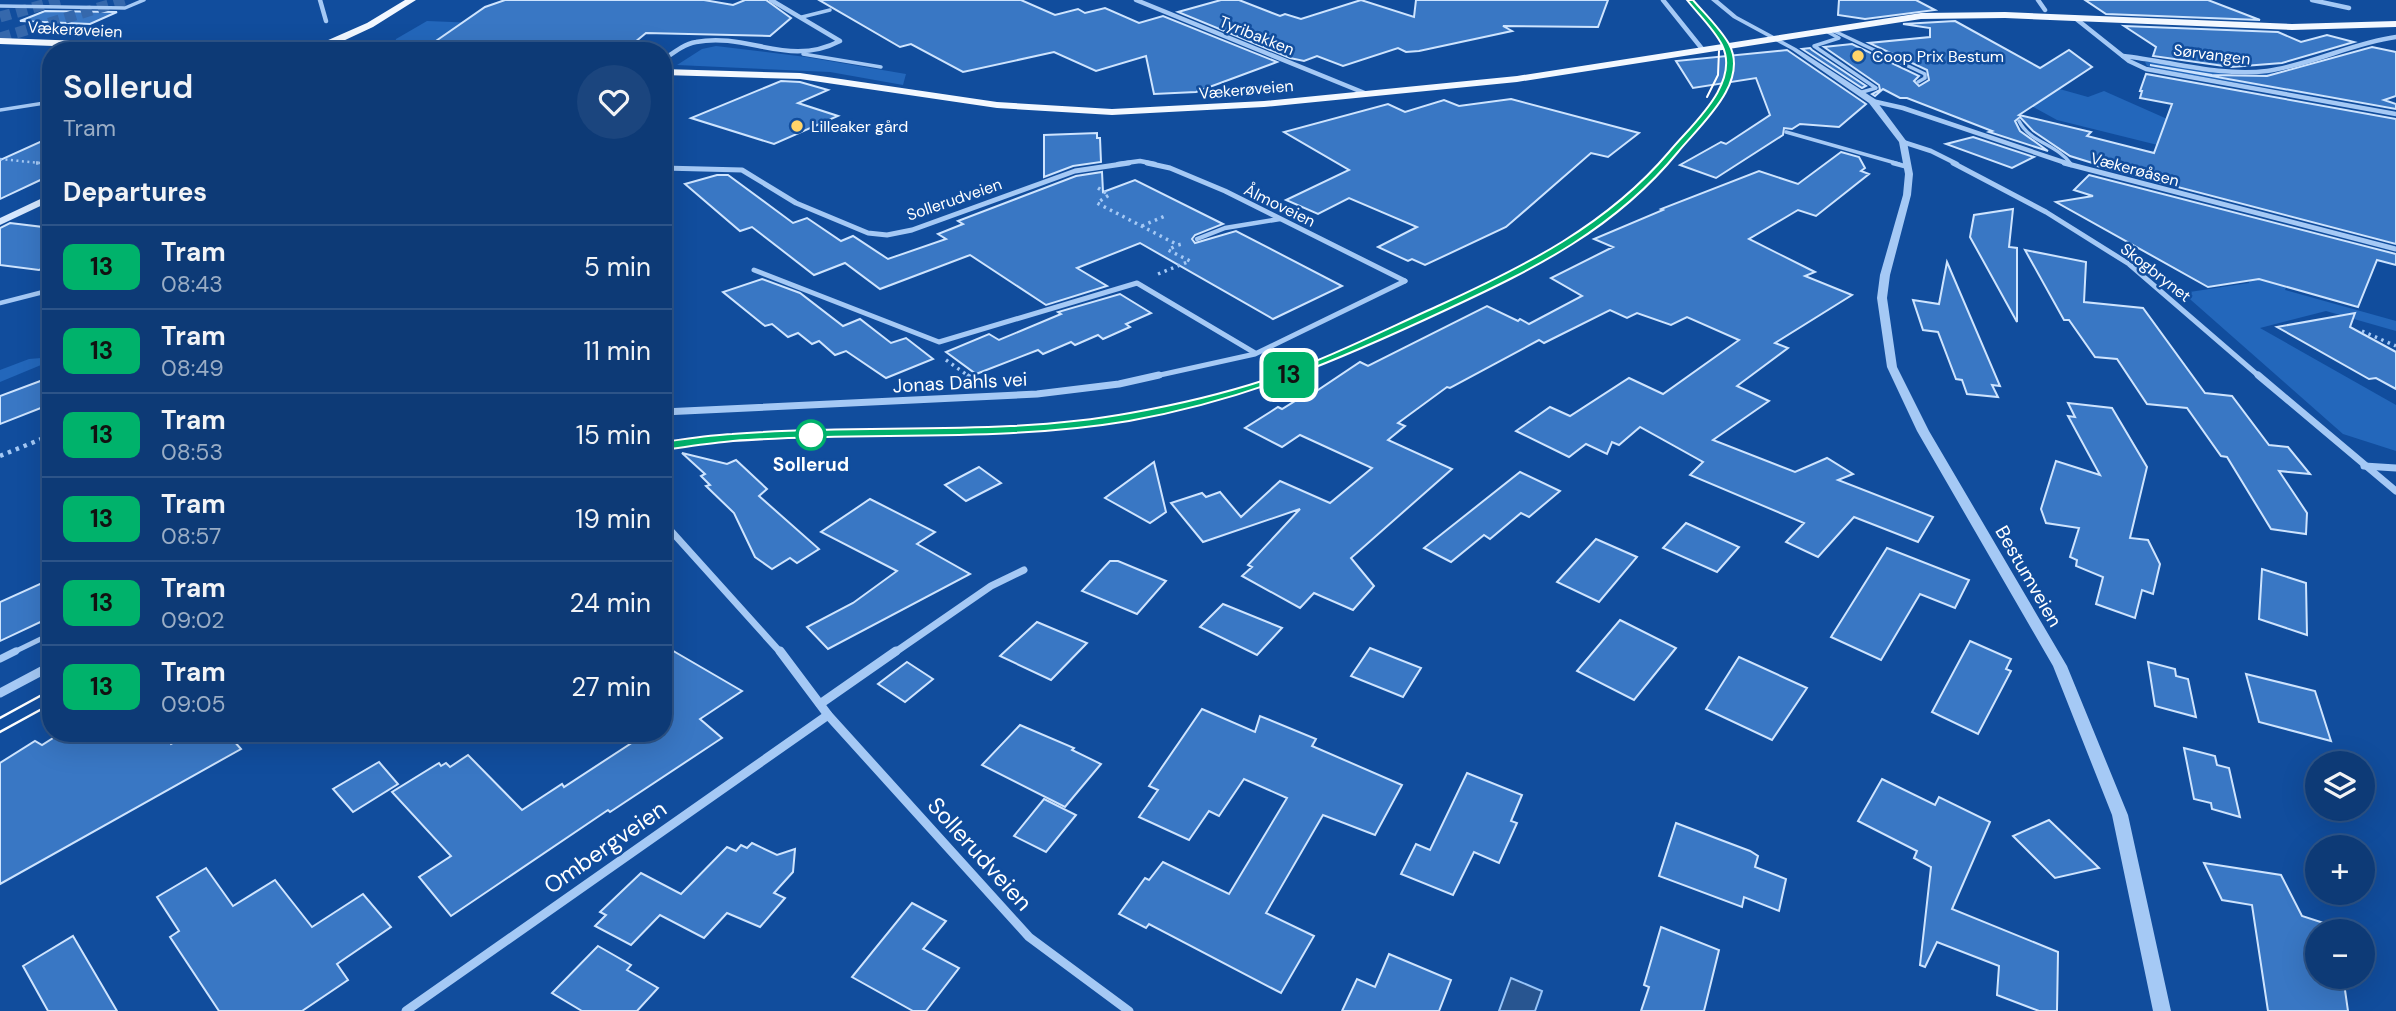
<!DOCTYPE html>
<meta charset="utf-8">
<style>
:root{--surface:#0d3a76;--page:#1b457e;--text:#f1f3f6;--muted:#9aadc5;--line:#2d5488}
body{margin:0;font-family:"DM Sans",sans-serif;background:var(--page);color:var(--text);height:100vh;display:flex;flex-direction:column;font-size:26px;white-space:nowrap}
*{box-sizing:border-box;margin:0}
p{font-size:23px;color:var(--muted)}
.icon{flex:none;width:38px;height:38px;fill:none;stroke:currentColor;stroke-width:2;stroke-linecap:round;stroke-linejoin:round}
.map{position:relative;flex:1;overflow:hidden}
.details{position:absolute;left:42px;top:42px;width:630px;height:700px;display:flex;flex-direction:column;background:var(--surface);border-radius:28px;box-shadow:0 7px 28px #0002,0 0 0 2px var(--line)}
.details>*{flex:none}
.badge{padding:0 14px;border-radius:10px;font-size:24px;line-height:46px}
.controls{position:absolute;left:2305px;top:751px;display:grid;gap:14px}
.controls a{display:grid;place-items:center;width:70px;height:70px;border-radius:50%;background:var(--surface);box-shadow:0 7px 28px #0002,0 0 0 2px var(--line);font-size:35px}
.map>.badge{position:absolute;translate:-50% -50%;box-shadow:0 0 0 4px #fff}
h2{padding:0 21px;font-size:26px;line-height:63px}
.round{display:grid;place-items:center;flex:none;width:74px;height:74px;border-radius:37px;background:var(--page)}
.head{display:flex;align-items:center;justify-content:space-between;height:119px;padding:0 21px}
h1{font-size:33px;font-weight:600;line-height:52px}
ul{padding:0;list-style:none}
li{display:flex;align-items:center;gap:21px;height:84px;padding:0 21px;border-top:2px solid var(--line)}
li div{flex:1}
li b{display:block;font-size:26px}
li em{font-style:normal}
li .badge{min-width:77px;font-weight:700;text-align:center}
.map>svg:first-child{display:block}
.green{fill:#2367bb}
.water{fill:#285590;stroke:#97c4f8;stroke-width:2}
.building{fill:#3977c4;stroke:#cee4fe;stroke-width:2}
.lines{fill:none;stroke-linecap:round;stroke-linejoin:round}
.trunk-tunnel{stroke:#3568ac;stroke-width:11;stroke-dasharray:11 6;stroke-linecap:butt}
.path-far2{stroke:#a5c9f5;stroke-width:2.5;stroke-dasharray:2 3.5;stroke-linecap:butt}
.path-far1{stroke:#a5c9f5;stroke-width:3.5;stroke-dasharray:2.5 4.5;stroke-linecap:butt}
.path{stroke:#a5c9f5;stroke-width:4.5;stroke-dasharray:3.5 5;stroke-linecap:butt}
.service-far3{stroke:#a5c9f5;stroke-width:3.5}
.service-far2{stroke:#a5c9f5;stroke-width:4.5}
.service-far1{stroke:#a5c9f5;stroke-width:5}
.service{stroke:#a5c9f5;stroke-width:7}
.minor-far3{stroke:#a5c9f5;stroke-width:4.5}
.minor-far2{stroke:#a5c9f5;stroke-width:5}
.minor-far1{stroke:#a5c9f5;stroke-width:7}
.minor{stroke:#a5c9f5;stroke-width:9}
.tertiary{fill:#a5c9f5;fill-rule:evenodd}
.secondary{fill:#d6e7fd;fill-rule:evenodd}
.primary{fill:#f3f8ff;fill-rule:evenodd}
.tram-far1{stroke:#fff;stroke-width:2}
.tram{stroke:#fff;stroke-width:2.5}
.line{fill:#00b26b;stroke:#fff;stroke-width:2}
.poi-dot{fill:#ffd469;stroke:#114d9d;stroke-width:2.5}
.stop-dot{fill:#fff;stroke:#00b26b;stroke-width:3.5}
.labels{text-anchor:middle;stroke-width:5;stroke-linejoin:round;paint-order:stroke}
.far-street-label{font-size:16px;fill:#fff;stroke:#114d9d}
.far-poi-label{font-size:16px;fill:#fff;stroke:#114d9d;text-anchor:start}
.street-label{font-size:19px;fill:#fff;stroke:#114d9d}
.stop-label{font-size:19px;font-weight:bold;fill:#fff;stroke:#114d9d}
.near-street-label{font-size:23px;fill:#fff;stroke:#114d9d}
</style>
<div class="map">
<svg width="2396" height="1011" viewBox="0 0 2396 1011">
<rect width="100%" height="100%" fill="#114d9d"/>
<g class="green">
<path d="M427,21L477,23L508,39L503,49L395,45L396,39Z"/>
<path d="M716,46L806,57L906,74L903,85L830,72L677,65L702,49Z"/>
<path d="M2151,61L2246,77L2286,71L2281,84L2328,98L2162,70L2147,66L2145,62Z"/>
<path d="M2013,76L2088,97L2104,91L2165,118L2240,137L2218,160L2057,120L1991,84Z"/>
<path d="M2253,260L2292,271L2285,290L2396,321V331L2326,311L2260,328L2396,405V451L2343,434L2183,293L2249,283Z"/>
<path d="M41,358L45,360L41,365L0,382V370L29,359Z"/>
</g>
<path class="water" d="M1511,978L1542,991L1535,1011H1499Z"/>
<g class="building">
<path d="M505,0H704L733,5L745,0H766L791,18L770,36L646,33L629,47L433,43L485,7Z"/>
<path d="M819,0H1021L1055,15L1078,9L1085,13L1105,8L1139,23L1163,16L1277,62L1196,92L1154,94L1146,56L1096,71L1054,52L963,72L911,44L900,47Z"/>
<path d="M1221,0H1239L1280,16L1285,14L1301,19L1361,0L1414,17L1416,0H1608L1598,27L1503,26L1512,31L1419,51L1406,52L1398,48L1343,66L1317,56L1304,61L1290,58L1178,12Z"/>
<path d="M1839,0H1916L1935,10L1865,19L1838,15Z"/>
<path d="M2085,0H2208L2260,20L2106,14Z"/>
<path d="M45,11L117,12L90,24L20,21Z"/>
<path d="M1955,21L2040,68L2069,50L2092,67L2019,115L2091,132L2087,136L2154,153L2172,104L2140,98L2142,91H2140L2146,74L2396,119V244L2097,166L2099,165L2070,156L2033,131L2020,117L2015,121L2020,131L2048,151L1989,132L1992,131L1907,98H1900L1883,89L1875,96L1872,94L1880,90L1879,85L1824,47L1852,44L1919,76L1914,81L1919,86L1929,80L1927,70L1869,43L1930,37V28L1903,24Z"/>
<path d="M2124,26L2278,32L2301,42L2327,35L2354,42L2282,63L2231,67L2153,56L2156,47Z"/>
<path d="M2372,47L2396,52V96L2384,100L2396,104V109L2150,65L2212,75L2267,76Z"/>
<path d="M1810,48L1812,50L1866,86L1862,88L1802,49Z"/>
<path d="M1787,50L1866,104L1839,127L1800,124L1792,129L1784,128L1783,135L1716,178L1680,165L1721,142L1726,144L1770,115L1756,78L1693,88L1676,61Z"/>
<path d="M781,81L800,82L828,90L798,103L838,116L774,144L691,118Z"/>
<path d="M1511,99L1639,133L1608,157L1591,153L1506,227L1425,265L1412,259L1408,261L1378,247L1417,227L1349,198L1318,214L1286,200L1349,170L1284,132L1388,104L1405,112L1444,100L1459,106Z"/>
<path d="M1097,133V138H1100L1101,162L1073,166L1044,177V135Z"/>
<path d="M51,137V175L0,199V160Z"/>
<path d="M1973,137L2034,157L2012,168L1946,144Z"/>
<path d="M1841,152L1859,157L1865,168L1861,171L1869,174L1816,216L1798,210L1749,239L1815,272L1805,276L1852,295L1775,343L1788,348L1737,386L1769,401L1713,440L1795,472L1827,458L1853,474L1838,480L1933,517L1918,542L1854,517L1818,557L1786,542L1804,523L1690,475L1703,462L1640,427L1619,445L1612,442L1607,454L1586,444L1569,457L1516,431L1550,407L1570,416L1629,378L1663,394L1739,340L1687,317L1671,325L1637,313L1627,318L1610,310L1544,343L1539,340L1450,388L1447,387L1398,423L1405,426L1388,440L1452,469L1351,558L1374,586L1353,610L1314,593L1300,608L1242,576L1252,567L1248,565L1300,509L1203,542L1171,503L1202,493L1206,497L1220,492L1241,517L1280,481L1330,503L1372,468L1300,435L1282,447L1245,428L1278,407L1282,409L1300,398L1303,400L1360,362L1368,366L1487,306L1518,321L1520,319L1529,324L1582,296L1551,278L1613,247L1594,239L1663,210L1661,209L1759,171L1798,184Z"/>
<path d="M1102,172L1103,192L1135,180L1223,224L1195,235L1192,239L1195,243L1236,231L1342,286L1273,319L1140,243L1077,268L1107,286L1046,305L970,255L880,289L845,263L814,275L752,227L740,231L685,184L717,175H728L793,223L807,218L841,241L853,236L888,259L946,239L938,234L963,224L958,221L1076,176Z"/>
<path d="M2089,175L2396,254V265L2377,260L2358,307L2259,279L2208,287L2056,202L2093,196L2074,190Z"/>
<path d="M2013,209L2009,247L2017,248V322L1970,237L1974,215Z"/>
<path d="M10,223L51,228V263L39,270L0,265V228Z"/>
<path d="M2025,250L2086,262L2084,302L2143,308L2205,393L2232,396L2269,445L2288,447L2310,474L2279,471L2307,513L2306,534L2271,529L2227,457L2221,456L2187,408L2147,404L2117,359L2095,357L2069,320H2064Z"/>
<path d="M1947,262L2000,386L1992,385L1998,397L1967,394L1962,380L1956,379L1938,332L1923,330L1913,300L1939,304Z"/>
<path d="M762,279L800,293L843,326L860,319L891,343L906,338L933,359L886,378L846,351L835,355L819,341L812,344L798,333L788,337L772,324L765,326L723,292Z"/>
<path d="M1120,294L1151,313L1126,324L1130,327L1103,339L1098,335L1075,345L1071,342L1043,354L1038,350L976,374L946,352L989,334L999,340L1061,314L1058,312Z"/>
<path d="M2355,313L2350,327L2396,352V389L2376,378L2369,379L2277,327Z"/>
<path d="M51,377V404L0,424V396Z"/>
<path d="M2068,403L2112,408L2147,467L2130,538L2148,540L2160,564L2153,594L2142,590L2135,618L2096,604L2103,577L2076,566L2077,560L2070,557L2079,528L2046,523L2041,509L2056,461L2100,475L2068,416L2075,417Z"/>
<path d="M682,453L727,464L736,460L767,489L759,496L819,549L797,563L790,558L772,569L755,557L734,513L706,486L710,485L701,476L705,474Z"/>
<path d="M1154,462L1166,512L1150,523L1105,498Z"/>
<path d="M979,467L1001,483L966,501L945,485Z"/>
<path d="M1520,472L1560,491L1529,517L1521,513L1490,539L1484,535L1451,562L1424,548Z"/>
<path d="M870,499L935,532L917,544L970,574L828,649L807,627L853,603L897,571L821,532Z"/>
<path d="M1686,523L1739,547L1717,572L1663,548Z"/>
<path d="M1596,539L1637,557L1599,602L1557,582Z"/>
<path d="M1887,548L1969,580L1955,608L1920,594L1881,660L1831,637Z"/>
<path d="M1110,561H1118L1166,581L1137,614L1082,591Z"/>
<path d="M2262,569L2306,583L2307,635L2259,619Z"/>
<path d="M51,579V617L0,641V602Z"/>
<path d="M1223,604L1282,628L1257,655L1200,627Z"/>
<path d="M1620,620L1676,648L1634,700L1577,671Z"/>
<path d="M1037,622L1087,643L1051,680L1000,656Z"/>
<path d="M1970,641L2011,659L2006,669L2011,671L1978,734L1932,712Z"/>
<path d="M663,645L742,691L700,719L722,738L610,812L608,810L451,916L419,877L451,856L392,792L439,763L441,766L446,763L450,767L468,755L522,810L562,784L564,787L647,733H663Z"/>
<path d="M1370,648L1421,668L1403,697L1351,676Z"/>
<path d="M1739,657L1807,688L1772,740L1706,709Z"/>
<path d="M907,662L933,679L905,702L878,684Z"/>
<path d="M2148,662L2175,669L2176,676L2188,679L2196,717L2155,706Z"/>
<path d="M2246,674L2315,691L2331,741L2259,722Z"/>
<path d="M1202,709L1255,732L1260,716L1316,739L1312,746L1402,785L1375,835L1323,815L1266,913L1314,936L1281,993L1149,924L1146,928L1119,914L1145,878L1149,880L1163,862L1229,894L1287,798L1244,779L1219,816L1209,811L1189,840L1139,817L1158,790L1149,786Z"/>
<path d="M1020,725L1074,748L1072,750L1101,764L1065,807L982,765Z"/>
<path d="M61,733H163L171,744L191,733H227L241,749L0,884V763L35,741L42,745Z"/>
<path d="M2184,748L2215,756L2217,765L2229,768L2240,817L2212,809L2211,803L2194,799Z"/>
<path d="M379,762L398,784L353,812L333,789Z"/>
<path d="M1467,773L1522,795L1511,821L1517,823L1499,863L1474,852L1453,895L1401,874L1416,844L1430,850Z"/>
<path d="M1882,779L1935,805L1939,797L1990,822L1952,909L2058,952L2057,1011H2039L1997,995L1999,966L1937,942L1925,967L1920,965L1931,867L1914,858L1917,851L1858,821Z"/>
<path d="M1044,799L1076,815L1046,852L1014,836Z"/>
<path d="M2049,820L2099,868L2055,878L2013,836Z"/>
<path d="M1676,823L1750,851L1758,856L1755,867L1786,879L1779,911L1744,897L1742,907L1659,876Z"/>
<path d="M752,843L777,855L795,849L793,872L774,893L785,898L760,927L727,913L704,938L660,915L631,945L595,926L606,915L600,912L641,873L681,894L727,847L736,851L741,845L747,848Z"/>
<path d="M2204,863L2281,875L2302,916L2336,927V931H2317V976H2343L2348,1011H2268L2252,905L2222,900Z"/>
<path d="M206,868L233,906L275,880L312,927L363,894L391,927L337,964L348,980L302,1011H219L170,937L179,931L157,897Z"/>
<path d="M912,903L946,921L923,949L959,968L926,1011H913L852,977Z"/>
<path d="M1661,927L1719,950L1704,1011H1641L1649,987L1644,985Z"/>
<path d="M73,936L117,1011H48L23,966Z"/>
<path d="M598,946L631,965L627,970L658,988L637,1011H582L552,993Z"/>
<path d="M1389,954L1451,980L1439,1011H1342L1357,979L1375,987Z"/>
</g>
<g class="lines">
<g class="trunk-tunnel">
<path d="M0,17L60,0"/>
<path d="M0,38L125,0"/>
</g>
<g class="path-far2">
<path d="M381,41L380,45L407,51H452"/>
<path d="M0,159L40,163"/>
<path d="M48,164L40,163L51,158"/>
</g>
<g class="path-far1">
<path d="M36,163H40"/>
<path d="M41,163L51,165"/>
<path d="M1098,188L1109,195L1097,203L1178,245L1182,244"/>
<path d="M1142,226L1165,216"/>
<path d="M1158,274L1190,261L1168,250L1177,245"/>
<path d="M2362,331L2396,346"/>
<path d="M946,360L970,377"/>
</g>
<g class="path">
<path d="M967,375L970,377"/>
<path d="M0,456L51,435"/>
</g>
<g class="service-far3">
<path d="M0,6L125,8L144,0"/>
<path d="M802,17L830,10"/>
<path d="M1826,31L1839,38L1814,46L1876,88L1859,93"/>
<path d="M1834,31L1925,74V78L1918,82"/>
<path d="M803,54L881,67"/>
<path d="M0,110L51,102"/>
<path d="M2019,121C2030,143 2057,144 2071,164"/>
<path d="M1786,132L1899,164"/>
</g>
<g class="service-far2">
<path d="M1893,163L1908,167"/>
<path d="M2069,163L2071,165"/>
<path d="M1197,239L1225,228L1280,219"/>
<path d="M0,303L51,290"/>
</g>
<path class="service-far1" d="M12,653L51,634"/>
<path class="service" d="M0,659L16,651"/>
<g class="minor-far3">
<path d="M320,0L326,21"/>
<path d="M1136,0L1367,94"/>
<path d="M1663,0L1703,50"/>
<path d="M2038,0L2045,10"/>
<path d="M2312,0L2349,8"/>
<path d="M2075,18L2129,61L2146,69L2396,114"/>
<path d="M2123,56C2170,61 2219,77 2267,71C2311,65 2352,43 2396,37"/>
<path d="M663,60C673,53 684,44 696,42C748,32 788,68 840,41L771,0"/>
<path d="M1872,101L1903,108L2069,164"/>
<path d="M1903,142L1931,151L1957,164"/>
<path d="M1118,164L1140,161L1155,164"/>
</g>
<g class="minor-far2">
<path d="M1147,163L1170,168L1225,191L1405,281"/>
<path d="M1953,163L2046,212L2129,264L2260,377"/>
<path d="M2064,163L2396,249"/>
<path d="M663,168L742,170L796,203L868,233L887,235L912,230L1075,171L1129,163"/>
<path d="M754,270L939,342L1137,283L1255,353"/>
<path d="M1151,377L1255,354L1405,281"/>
</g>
<g class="minor-far1">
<path d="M2258,375L2396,491"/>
<path d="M663,412L1037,394L1119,384L1159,375"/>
<path d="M2364,466L2396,468"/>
<path d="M663,522L781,653"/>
<path d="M894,653L991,586L1024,570"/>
</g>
<g class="minor">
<path d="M780,651L828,715L1029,937L1129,1011"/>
<path d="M0,693L51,666"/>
<path d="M820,704L896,651"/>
<path d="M406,1011L828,715"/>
</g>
<path class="tertiary" d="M1711,0H1718L1737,16L1796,48L1875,99L1907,142L1913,174L1911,195L1890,275L1887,298L1897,367L1929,431L2067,666L2128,815L2171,1011H2153L2112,815L2053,666L1917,431L1887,367L1877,298L1880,275L1903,195L1905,174L1899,142L1869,103L1792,50L1733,18Z"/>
<path class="secondary" d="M51,194V201L0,225V218Z"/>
<g class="primary">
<path d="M405,0H416L373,27L343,41L359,45L366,51L340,46L293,51L326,41L367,23Z"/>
<path d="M2005,12L2292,24L2396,21V27L2292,30L2005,18L1921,19L1517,82L1264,107L1112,115L997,108L800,79L663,75V69L800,73L997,102L1112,109L1264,101L1517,76L1921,13Z"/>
<path d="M0,38L275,48L280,51H187L0,44Z"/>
</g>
<g class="tram-far1">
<path d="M1707,97L1718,75L1719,51"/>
<path d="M663,446C825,426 990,442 1151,413C1253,394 1344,353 1438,310C1526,271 1609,227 1674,153C1698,125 1743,87 1726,45C1719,28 1703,14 1691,0"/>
</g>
<g class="tram">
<path d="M0,718L51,690"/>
<path d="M0,732L51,704"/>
</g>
</g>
<path class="line" d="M1687,0H1693C1704,13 1720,28 1729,44C1750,83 1700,125 1678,152C1615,229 1536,268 1448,309C1341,359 1247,400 1129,421C998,443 865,431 733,441C710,443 686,447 663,450L657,446L663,442C686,439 709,435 732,434C864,423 999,437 1130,413C1175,405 1222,394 1265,380C1325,360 1382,331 1440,305C1525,266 1607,225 1669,152C1691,125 1741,84 1722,45C1714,29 1698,14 1687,0Z"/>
<g class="poi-dot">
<circle cx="1858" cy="56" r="7"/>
<circle cx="797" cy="126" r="7"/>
</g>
<circle class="stop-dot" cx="811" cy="435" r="14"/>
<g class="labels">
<g class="far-street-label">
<text transform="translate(75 29) rotate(3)" y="6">Vækerøveien</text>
<text transform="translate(1257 35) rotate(22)" y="6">Tyribakken</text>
<text transform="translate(2212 54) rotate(7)" y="6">Sørvangen</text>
<text transform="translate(1246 89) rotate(-5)" y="6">Vækerøveien</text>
<text transform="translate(2135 169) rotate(15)" y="6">Vækerøåsen</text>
<text transform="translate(954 199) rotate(-19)" y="6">Sollerudveien</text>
<text transform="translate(1280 205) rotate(26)" y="6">Ålmoveien</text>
<text transform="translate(2156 272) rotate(38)" y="6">Skogbrynet</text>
</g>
<g class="far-poi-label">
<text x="1872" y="62">Coop Prix Bestum</text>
<text x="811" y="132">Lilleaker gård</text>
</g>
<g class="street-label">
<text transform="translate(960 382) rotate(-3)" y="7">Jonas Dahls vei</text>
<text transform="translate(2029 576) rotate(60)" y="7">Bestumveien</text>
</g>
<g class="stop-label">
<text x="811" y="471">Sollerud</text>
</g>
<g class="near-street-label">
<text transform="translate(605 847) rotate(-35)" y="8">Ombergveien</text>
<text transform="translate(980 854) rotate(48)" y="8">Sollerudveien</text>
</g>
</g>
</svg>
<div class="controls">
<a><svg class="icon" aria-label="layers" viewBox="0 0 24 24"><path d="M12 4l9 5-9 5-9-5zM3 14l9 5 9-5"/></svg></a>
<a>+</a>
<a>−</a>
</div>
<b class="badge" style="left:1289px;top:375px;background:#00b26b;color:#111">13</b>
<section class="details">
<div class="head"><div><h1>Sollerud</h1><p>Tram</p></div><a class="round"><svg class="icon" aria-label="heart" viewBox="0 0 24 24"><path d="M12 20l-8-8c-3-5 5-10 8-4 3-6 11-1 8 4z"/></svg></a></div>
<h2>Departures</h2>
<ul>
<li><span class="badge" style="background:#00b26b;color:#111">13</span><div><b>Tram</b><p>08:43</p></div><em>5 min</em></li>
<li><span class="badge" style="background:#00b26b;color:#111">13</span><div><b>Tram</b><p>08:49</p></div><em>11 min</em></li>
<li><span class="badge" style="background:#00b26b;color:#111">13</span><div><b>Tram</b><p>08:53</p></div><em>15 min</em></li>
<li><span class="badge" style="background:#00b26b;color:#111">13</span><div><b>Tram</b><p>08:57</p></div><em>19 min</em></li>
<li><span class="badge" style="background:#00b26b;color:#111">13</span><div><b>Tram</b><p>09:02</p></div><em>24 min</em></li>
<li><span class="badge" style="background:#00b26b;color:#111">13</span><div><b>Tram</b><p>09:05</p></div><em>27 min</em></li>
</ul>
</section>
</div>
